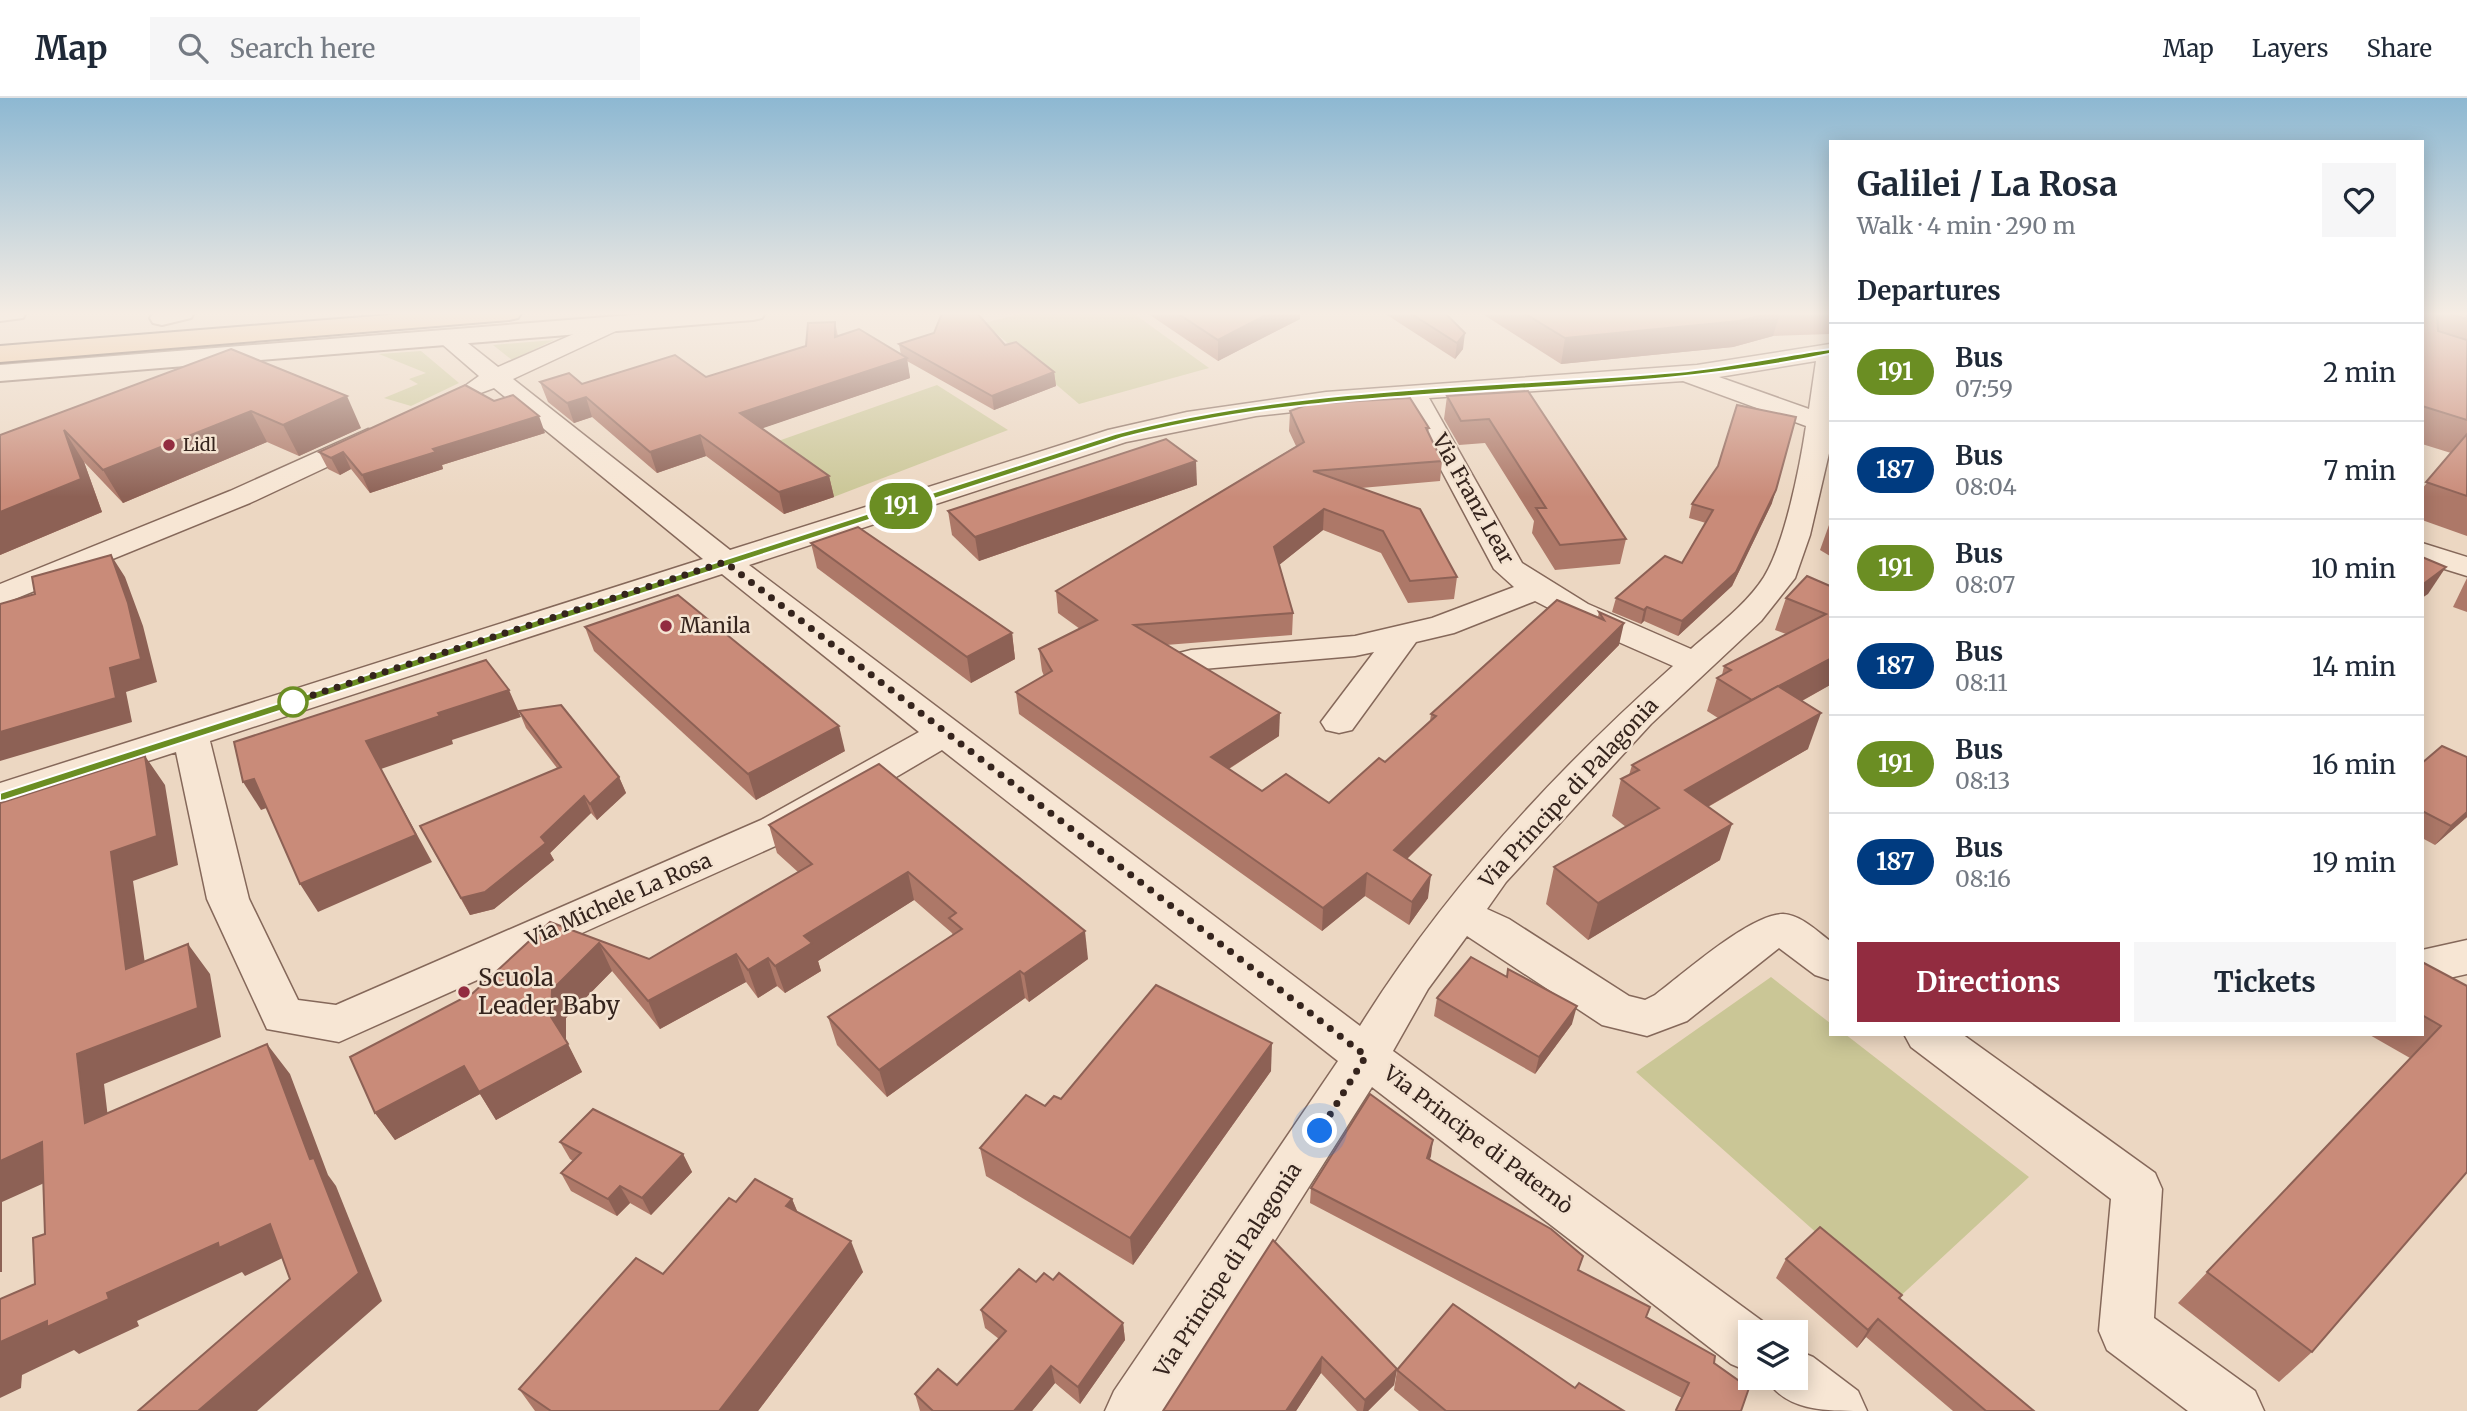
<!DOCTYPE html>
<meta charset="utf-8">
<style>
:root{--surface:#fff;--page:#f6f6f7;--text:#1f2937;--muted:#747a83;--line:#e0e1e3;--accent:#922c40}
body{margin:0;font-family:Merriweather,serif;background:var(--page);color:var(--text);height:100vh;display:flex;flex-direction:column;font-size:26px;white-space:nowrap}
*{box-sizing:border-box;margin:0}
p{font-size:23px;color:var(--muted)}
.icon{flex:none;width:38px;height:38px;fill:none;stroke:currentColor;stroke-width:2;stroke-linecap:round;stroke-linejoin:round}
.map{position:relative;flex:1;overflow:hidden}
.panel{position:absolute;left:1829px;top:42px;width:595px;height:896px;display:flex;flex-direction:column;background:var(--surface);border-radius:0px;box-shadow:0 4px 18px #0003}
.panel>*{flex:none}
.badge{padding:0 14px;border-radius:23px;font-size:24px;line-height:46px}
.fabs{position:absolute;left:1738px;top:1222px;display:grid;gap:14px}
.fabs a{display:grid;place-items:center;width:70px;height:70px;border-radius:0px;background:var(--surface);box-shadow:0 4px 18px #0003;font-size:35px}
.you{position:absolute;width:35px;height:35px;margin:-18px;border:5px solid #fff;border-radius:50%;background:#1a73e8;box-shadow:0 0 0 10px #1a73e833}
.map>.badge{position:absolute;translate:-50% -50%;box-shadow:0 0 0 4px #fff}
h2{padding:0 28px;font-size:26px;line-height:63px}
.round{display:grid;place-items:center;flex:none;width:74px;height:74px;border-radius:0px;background:var(--page)}
.head{display:flex;align-items:center;justify-content:space-between;height:119px;padding:0 28px}
h1{font-size:33px;font-weight:700;line-height:52px}
.action{display:flex;gap:14px;margin-top:auto;padding:14px 28px}
.action a{flex:1;height:80px;border-radius:0px;background:var(--accent);color:#fff;font-size:28px;font-weight:700;line-height:80px;text-align:center}
.action a+a{background:var(--page);color:var(--text)}
ul{padding:0;list-style:none}
li{display:flex;align-items:center;gap:21px;height:98px;padding:0 28px;border-top:2px solid var(--line)}
li div{flex:1}
li b{display:block;font-size:26px}
li em{font-style:normal}
li .badge{min-width:77px;font-weight:700;text-align:center}
header{display:flex;align-items:center;gap:42px;box-sizing:border-box;height:98px;padding:0 35px;background:var(--surface);border-bottom:2px solid var(--line)}
header strong{font-size:33px}
nav{display:flex;gap:38px;margin-inline-start:auto;font-size:24px}
.search{width:490px;height:63px;background:var(--page);display:flex;align-items:center;gap:18px;box-sizing:border-box;padding:0 24px;border-radius:0px;color:var(--muted);font-size:26px}
.map>svg:first-child{display:block}
.green{fill:#cac696}
.lines{fill:none;stroke-linecap:round;stroke-linejoin:round}
.minor-casing{stroke:#85685a;stroke-width:3}
.tertiary-casing{stroke:#85685a;stroke-width:4}
.primary-casing{stroke:#53382e;stroke-width:4}
.minor{fill:#f7e6d4;fill-rule:evenodd}
.tertiary{fill:#f7e6d4;fill-rule:evenodd}
.primary{fill:#efc49a;fill-rule:evenodd}
.wall{fill:#ad7868}
.shaded-wall{fill:#8d6155}
.building{fill:#c98b79;stroke:#8d6155;stroke-width:2}
.line{fill:#6b8e23;stroke:#fff;stroke-width:2}
.walk{stroke:#35241d;stroke-width:7;stroke-dasharray:0 12.6}
.poi-dot{fill:#922c40;stroke:#f4e3d1;stroke-width:2.5}
.stop-dot{fill:#fff;stroke:#6b8e23;stroke-width:3.5}
.labels{text-anchor:middle;stroke-width:5;stroke-linejoin:round;paint-order:stroke}
.far-poi-label{font-size:18px;fill:#35241d;stroke:#f4e3d1;text-anchor:start}
.street-label{font-size:21px;fill:#35241d;stroke:#f4e3d1}
.poi-label{font-size:21px;fill:#35241d;stroke:#f4e3d1;text-anchor:start}
.near-poi-label{font-size:24px;fill:#35241d;stroke:#f4e3d1;text-anchor:start}
</style>
<header>
<strong>Map</strong>
<div class="search"><svg class="icon" aria-label="search" viewBox="0 0 24 24"><circle cx="10" cy="10" r="6"/><path d="M15 15l6 6"/></svg>Search here</div>
<nav><a>Map</a><a>Layers</a><a>Share</a></nav>
</header>
<div class="map">
<svg width="2467" height="1313" viewBox="0 0 2467 1313">
<rect width="100%" height="100%" fill="#ecd7c2"/>
<g class="green">
<path d="M1024,215H1133L1209,270L1079,306L984,225Z"/>
<path d="M554,242L512,262L493,247Z"/>
<path d="M421,253L459,285L411,308L384,300L418,286L409,281L426,275L379,256Z"/>
<path d="M937,287L1008,332L831,400L764,348Z"/>
<path d="M1771,879L1830,925V936H1845L2029,1079L1894,1204L1636,974Z"/>
</g>
<g class="lines">
<defs>
<g id="minor">
<path d="M610,220L618,222L622,227L618,232L513,281L730,452L1108,332L1187,314L1326,294L1697,267L1830,246V351L1810,437L1795,480L1761,523L1651,626L1506,784L1487,811L1509,821L1629,898L1645,902L1655,897C1683,876 1750,816 1783,816C1801,817 1817,833 1830,843V882L1815,877L1779,850L1687,923L1647,938L1602,927L1467,838L1428,891L1393,953L1769,1228L1772,1234H1750V1274L1731,1266L1372,989L1167,1313H1105L1114,1293L1338,963L942,652L789,742L339,944L267,931L207,801L176,654L0,711V685L703,461L494,290L478,296L469,293L465,288L479,278L435,240L439,235H455L498,269ZM1816,263L1809,311L1719,279ZM1683,283L1806,328C1800,368 1785,445 1764,479C1746,507 1716,529 1691,551L1588,506L1522,465L1429,300ZM1404,302L1494,471L1514,489L1432,520L1355,538L1191,552L1179,555L1174,562L1179,569L1191,572L1355,558L1374,554L1321,624L1326,632L1339,635L1352,632L1416,544L1454,535L1535,503L1589,531L1673,568C1554,674 1444,793 1360,928L749,467L1126,344L1256,318ZM722,476L919,634L761,722L336,907L298,902L249,801L210,643Z"/>
<path d="M368,331L378,333L381,339L378,345L250,405L0,507V486L230,393Z"/>
<path d="M2422,445L2467,459V478L2422,464Z"/>
<path d="M2467,842V876L2422,886V852Z"/>
<path d="M1904,936H1962L2155,1075L2162,1091L2154,1220L2255,1293L2264,1313H2188L2107,1252L2099,1233L2111,1101L1911,949Z"/>
<path d="M1796,1252L1813,1259L1858,1293L1867,1313C1822,1313 1785,1313 1765,1279H1796Z"/>
</g>
<g id="tertiary">
<path d="M0,215H26L23,220L0,223Z"/>
<path d="M153,215H194L191,220L162,227L153,225L150,220Z"/>
<path d="M657,215H765L762,220L753,222L0,283V267Z"/>
</g>
<path id="primary" d="M414,215H521L518,220L509,222L0,264V248Z"/>
</defs>
<use href="#minor" class="minor-casing"/>
<use href="#tertiary" class="tertiary-casing"/>
<use href="#primary" class="primary-casing"/>
<use href="#minor" class="minor"/>
<use href="#tertiary" class="tertiary"/>
<use href="#primary" class="primary"/>
</g>
<g class="wall">
<path d="M1147,215H1300V221L1218,263Z"/>
<path d="M1384,215H1445L1463,251L1455,261Z"/>
<path d="M1481,215H1830V236L1773,238L1733,249L1561,266Z"/>
<path d="M2422,215H2467V438L2422,422V391L2451,355L2422,346Z"/>
<path d="M835,224L838,238L901,257L899,246L1005,247L1054,274L1056,288L994,312L907,263L910,280L762,330L829,378L834,399L784,416L706,358L657,375L592,319L574,325L548,304L540,284L582,286L706,279L806,248Z"/>
<path d="M231,251L361,330L299,358L267,344L123,405L84,364L102,414L0,457V337Z"/>
<path d="M1528,293L1626,441L1620,466L1555,472L1532,435L1534,423L1485,345L1459,347L1444,321L1447,298Z"/>
<path d="M1290,313L1429,330L1428,334L1442,363L1440,383L1361,390L1457,479L1454,501L1408,505L1381,455L1323,432L1279,467L1293,515L1292,537L1166,547L1279,638L1229,671L1262,693L1329,705L1385,664L1430,623L1431,616L1598,519L1599,514L1619,547L1407,761L1428,800L1409,827L1365,798L1322,833L1019,616L1016,594L1044,578L1042,573L1039,551L1080,531L1058,515L1056,493L1296,348L1289,333Z"/>
<path d="M545,335L442,367L443,371L370,395L351,371L340,377L328,371L319,354Z"/>
<path d="M1197,387L979,463L952,437L948,413Z"/>
<path d="M1772,405L1732,488L1678,538L1644,523L1641,526L1612,514L1616,500L1682,465L1706,425L1689,420L1692,406Z"/>
<path d="M1830,426V458L1820,452L1829,427Z"/>
<path d="M811,445L1012,535L1015,561L971,585L817,470Z"/>
<path d="M2467,480V514L2453,509Z"/>
<path d="M1830,488V587L1802,603L1808,651L1708,709L1720,762L1588,842L1546,806L1554,769L1626,729L1612,718L1621,681L1629,677L1632,667L1718,620L1707,613L1717,580L1722,577L1724,568L1786,536L1775,532L1786,500Z"/>
<path d="M585,529L845,653L756,702L594,553Z"/>
<path d="M519,613L619,679L626,695L597,722L591,715L550,755L554,762L494,811L470,817L429,745L557,670L526,630Z"/>
<path d="M2422,665L2467,719L2435,747L2422,740Z"/>
<path d="M879,666L1088,861L1029,904L1025,900L887,999L837,947L828,919L953,837L952,835L914,802L818,863L821,873L785,895L777,888L758,900L746,884L660,931L612,873L566,920V943L582,974L496,1022L480,996L395,1042L375,1015L473,895L550,824L649,861L798,774L777,755L769,727Z"/>
<path d="M2422,864L2467,888L2312,1254L2279,1284L2178,1205L2410,960L2368,936H2422Z"/>
<path d="M1507,878L1572,926L1535,976L1434,918L1437,900Z"/>
<path d="M1271,973L1133,1167L986,1078L980,1050L1045,1008L1061,1001Z"/>
<path d="M560,1044L683,1056L692,1074L651,1117L630,1105L617,1118L571,1093L561,1075L573,1063L570,1061Z"/>
<path d="M1431,1058L1429,1061L1579,1172L1714,1265L1741,1313H1676L1682,1300L1310,1105L1311,1090Z"/>
<path d="M792,1101L798,1115L863,1174L758,1313H535L519,1291L663,1176L736,1104Z"/>
<path d="M1273,1142L1397,1271L1394,1287L1368,1313H1357L1321,1275L1296,1313H1163Z"/>
<path d="M1786,1161L1902,1197L1899,1201L2034,1313H1953L1866,1239L1857,1250L1776,1180Z"/>
<path d="M1053,1182L1123,1225L1125,1242L1080,1306L1055,1285L1032,1313H920L915,1296L957,1287L999,1241L985,1230L981,1212L1036,1184Z"/>
<path d="M1397,1272L1575,1290L1624,1313H1419L1394,1292Z"/>
</g>
<g class="shaded-wall">
<path d="M1270,215H1300V221L1218,263V242Z"/>
<path d="M1771,215H1780L1773,238L1733,249L1561,266L1565,240Z"/>
<path d="M1465,235L1463,251L1455,261L1457,245Z"/>
<path d="M907,260L910,280L746,336L740,315Z"/>
<path d="M1054,274L1056,288L994,312L992,298Z"/>
<path d="M347,298L361,330L299,358L283,327Z"/>
<path d="M586,299L592,319L574,325L567,305Z"/>
<path d="M251,313L267,344L123,405L103,372Z"/>
<path d="M539,318L545,335L442,367L443,371L370,395L362,377L433,351Z"/>
<path d="M64,332L84,364L102,414L0,457V414Z"/>
<path d="M700,337L706,358L657,375L650,354Z"/>
<path d="M343,354L351,371L340,377L331,360Z"/>
<path d="M1196,363L1197,387L979,463L975,439Z"/>
<path d="M829,378L834,399L784,416L779,394Z"/>
<path d="M1776,392L1772,405L1732,488L1678,538L1682,523Z"/>
<path d="M1324,411L1323,432L1274,471V449Z"/>
<path d="M111,457L125,479L143,528L157,584L126,594L132,624L0,663V634L110,570Z"/>
<path d="M2446,469L2428,496L2422,500V487Z"/>
<path d="M1647,509L1644,523L1641,526L1644,512Z"/>
<path d="M1624,525L1619,547L1392,776L1394,752Z"/>
<path d="M1012,535L1015,561L971,585L967,559Z"/>
<path d="M1830,561V587L1742,636L1753,602Z"/>
<path d="M509,592L521,619L452,642L453,646L381,671L432,764L318,814L300,786L366,643L438,615Z"/>
<path d="M1280,615L1279,638L1211,682V659Z"/>
<path d="M1821,615L1808,651L1674,728L1685,692Z"/>
<path d="M839,628L845,653L756,702L748,676Z"/>
<path d="M145,658L165,687L178,767L133,783L150,900L126,871L111,754Z"/>
<path d="M619,679L626,695L597,722L590,706Z"/>
<path d="M254,681L272,708L261,712L243,684Z"/>
<path d="M584,698L591,715L550,755L554,762L494,811L470,817L461,800L541,739Z"/>
<path d="M2467,714V719L2435,747L2451,728Z"/>
<path d="M1732,726L1720,762L1588,842L1598,805Z"/>
<path d="M908,774L914,802L818,863L821,873L785,895L775,868L804,838Z"/>
<path d="M1367,775L1365,798L1322,833L1323,810Z"/>
<path d="M1431,777L1428,800L1409,827L1412,804Z"/>
<path d="M1085,833L1088,861L1029,904L1024,876Z"/>
<path d="M599,845L612,873L566,920V946L551,919L552,892Z"/>
<path d="M188,846L210,876L221,939L104,986L112,1054L85,1025L77,956Z"/>
<path d="M736,856L746,884L660,931L648,903Z"/>
<path d="M768,860L777,888L758,900L748,872Z"/>
<path d="M1020,873L1025,900L887,999L879,972Z"/>
<path d="M1577,908L1572,926L1535,976L1539,959Z"/>
<path d="M1272,945L1271,973L1133,1167L1130,1140Z"/>
<path d="M267,946L290,976L328,1077L336,1088L382,1203L257,1313H198L359,1175L310,1061Z"/>
<path d="M568,946L582,974L496,1022L480,996L395,1042L375,1015L464,968Z"/>
<path d="M1433,1042L1431,1058L1425,1076L1427,1060Z"/>
<path d="M42,1044L71,1073L2,1104V1174H0V1063Z"/>
<path d="M683,1056L692,1074L651,1117L642,1100Z"/>
<path d="M620,1088L630,1105L617,1118L608,1101Z"/>
<path d="M792,1101L805,1133L786,1108Z"/>
<path d="M270,1126L295,1154L245,1178L242,1174L137,1223L139,1228L79,1256L74,1252L22,1277L21,1290L0,1300V1244L218,1145Z"/>
<path d="M851,1143L863,1174L758,1313H719Z"/>
<path d="M1878,1221L1866,1239L1857,1250L1868,1232Z"/>
<path d="M1123,1225L1125,1242L1080,1306L1078,1289Z"/>
<path d="M1322,1259L1321,1275L1296,1313H1286Z"/>
<path d="M1051,1268L1055,1285L1032,1313H1014Z"/>
<path d="M1397,1271L1394,1287L1368,1313H1363L1365,1302Z"/>
</g>
<g class="building">
<path d="M942,215H977L1005,247L1016,244L1054,274L992,298L899,246L934,235Z"/>
<path d="M1177,215H1270L1218,242Z"/>
<path d="M1410,215H1445L1465,235L1457,245Z"/>
<path d="M1524,215H1771L1740,223L1565,240Z"/>
<path d="M2422,215H2438L2437,216L2438,233L2467,242V322L2422,308Z"/>
<path d="M2447,215H2467V221Z"/>
<path d="M835,224V239L859,231L907,260L740,315L829,378L779,394L700,337L650,354L586,299L567,305L540,284L569,275L582,286L675,257L706,279L806,248L808,225Z"/>
<path d="M231,251L347,298L283,327L251,313L103,372L64,332L81,381L0,414V337Z"/>
<path d="M465,287L494,303L513,297L539,318L433,351L436,354L362,377L343,354L331,360L319,354Z"/>
<path d="M1528,293L1626,441L1560,447L1536,410H1546L1489,321L1461,323L1447,298Z"/>
<path d="M1410,300L1429,330H1426L1442,363L1313,373L1420,411L1457,479L1410,483L1383,433L1324,411L1274,449L1293,515L1134,527L1280,615L1211,659L1262,693L1286,676L1329,705L1379,660L1385,664L1436,618L1431,616L1557,502L1604,522L1599,514L1624,525L1394,752L1431,777L1412,804L1367,775L1323,810L1016,594L1052,573L1039,551L1097,522L1056,493L1304,344L1290,313L1309,306Z"/>
<path d="M1737,307L1796,319L1776,392L1736,474L1682,523L1647,509L1644,512L1616,500L1665,458L1682,465L1713,412L1692,406L1718,368Z"/>
<path d="M2467,336V398L2426,384Z"/>
<path d="M1166,341L1196,363L975,439L948,413Z"/>
<path d="M858,429L1012,535L967,559L811,445Z"/>
<path d="M111,457L128,505L141,561L110,570L116,600L0,634V506L35,496L32,479Z"/>
<path d="M2422,459L2446,469L2422,487Z"/>
<path d="M1807,478L1830,488V561L1752,602L1717,580L1731,572L1724,568L1826,516L1786,500Z"/>
<path d="M678,497L839,628L748,676L585,529Z"/>
<path d="M486,562L509,592L438,615L440,618L366,643L416,737L300,786L254,681L243,684L234,644Z"/>
<path d="M1778,588L1821,615L1685,692L1732,726L1598,805L1554,769L1659,710L1621,681L1639,672L1632,667Z"/>
<path d="M561,607L619,679L590,706L584,698L541,739L546,745L485,794L461,800L420,728L561,669L519,613Z"/>
<path d="M2442,648L2467,659V714L2451,728L2422,713V665Z"/>
<path d="M145,658L157,738L111,754L126,871L188,846L198,910L77,956L85,1025L267,946L310,1061L314,1060L359,1175L198,1313H138L290,1181L270,1126L219,1150L218,1145L107,1195L109,1201L47,1229V1223L0,1244V1201L35,1186L33,1140L45,1136L42,1044L0,1063V705Z"/>
<path d="M879,666L1085,833L1024,876L1020,873L879,972L828,919L962,831L949,820L956,815L908,774L804,838L812,845L775,868L768,860L748,872L736,856L648,903L599,845L552,892L551,919L568,946L479,994L464,968L375,1015L350,959L473,895L550,824L649,861L812,766L769,727Z"/>
<path d="M1471,859L1507,879L1508,871L1577,908L1539,959L1437,900Z"/>
<path d="M2422,864L2467,888V1074L2312,1254L2207,1174L2441,928L2422,917Z"/>
<path d="M1156,887L1272,945L1130,1140L980,1050L1026,997L1045,1008L1054,998L1061,1001Z"/>
<path d="M1370,996L1433,1042L1427,1060L1551,1131L1583,1158L1578,1172L1650,1209L1646,1219L1715,1258L1714,1265L1749,1290L1741,1313H1677L1676,1312L1689,1285L1311,1090Z"/>
<path d="M593,1011L683,1056L642,1100L620,1088L608,1101L561,1075L581,1055L560,1044Z"/>
<path d="M755,1081L792,1101L786,1108L851,1143L719,1313H551L519,1291L636,1160L663,1176L729,1100L736,1104Z"/>
<path d="M1820,1129L1902,1197L1899,1200L2034,1313H1986L1878,1221L1868,1232L1786,1161Z"/>
<path d="M1273,1142L1397,1271L1365,1302L1322,1259L1286,1313H1163Z"/>
<path d="M1019,1171L1036,1184L1044,1175L1053,1182L1059,1175L1123,1225L1078,1289L1051,1268L1014,1313H933L915,1296L938,1271L957,1287L1006,1233L981,1212Z"/>
<path d="M1453,1206L1575,1290L1579,1285L1624,1313H1446L1397,1272Z"/>
</g>
<linearGradient id="sky" x2="0" y2="1"><stop stop-color="#8db8d2"/><stop offset="0.54" stop-color="#f6ede4"/><stop offset="1" stop-color="#f6ede4" stop-opacity="0"/></linearGradient>
<rect width="2467" height="399" fill="url(#sky)"/>
<path class="line" d="M1830,251L1834,255C1599,305 1354,279 1122,340L5,702L0,703V695L1115,336C1298,288 1490,290 1678,274C1729,269 1780,258 1830,251Z"/>
<g class="lines">
<path class="walk" d="M293,604L285,606L725,464L1366,958L1320,1033"/>
</g>
<g class="poi-dot">
<circle cx="169" cy="347" r="7"/>
<circle cx="666" cy="528" r="7"/>
<circle cx="464" cy="894" r="7"/>
</g>
<circle class="stop-dot" cx="293" cy="604" r="14"/>
<g class="labels">
<g class="far-poi-label">
<text x="183" y="353">Lidl</text>
</g>
<g class="street-label">
<text transform="translate(1473 401) rotate(61)" y="7">Via Franz Lear</text>
<text transform="translate(1569 695) rotate(-47)" y="7">Via Principe di Palagonia</text>
<text transform="translate(619 802) rotate(-24)" y="7">Via Michele La Rosa</text>
<text transform="translate(1478 1042) rotate(37)" y="7">Via Principe di Paternò</text>
<text transform="translate(1228 1172) rotate(-57)" y="7">Via Principe di Palagonia</text>
</g>
<g class="poi-label">
<text x="680" y="535">Manila</text>
</g>
<g class="near-poi-label">
<text x="478" y="888">Scuola<tspan x="478" dy="28">Leader Baby</tspan></text>
</g>
</g>
</svg>
<div class="fabs">
<a><svg class="icon" aria-label="layers" viewBox="0 0 24 24"><path d="M12 4l9 5-9 5-9-5zM3 14l9 5 9-5"/></svg></a>
</div>
<div class="you" style="left:1320px;top:1033px"></div>
<b class="badge" style="left:901px;top:408px;background:#6b8e23;color:#fff">191</b>
<section class="panel">
<div class="head"><div><h1>Galilei / La Rosa</h1><p>Walk · 4 min · 290 m</p></div><a class="round"><svg class="icon" aria-label="heart" viewBox="0 0 24 24"><path d="M12 20l-8-8c-3-5 5-10 8-4 3-6 11-1 8 4z"/></svg></a></div>
<h2>Departures</h2>
<ul>
<li><span class="badge" style="background:#6b8e23;color:#fff">191</span><div><b>Bus</b><p>07:59</p></div><em>2 min</em></li>
<li><span class="badge" style="background:#003b80;color:#fff">187</span><div><b>Bus</b><p>08:04</p></div><em>7 min</em></li>
<li><span class="badge" style="background:#6b8e23;color:#fff">191</span><div><b>Bus</b><p>08:07</p></div><em>10 min</em></li>
<li><span class="badge" style="background:#003b80;color:#fff">187</span><div><b>Bus</b><p>08:11</p></div><em>14 min</em></li>
<li><span class="badge" style="background:#6b8e23;color:#fff">191</span><div><b>Bus</b><p>08:13</p></div><em>16 min</em></li>
<li><span class="badge" style="background:#003b80;color:#fff">187</span><div><b>Bus</b><p>08:16</p></div><em>19 min</em></li>
</ul>
<div class="action"><a>Directions</a><a>Tickets</a></div>
</section>
</div>
